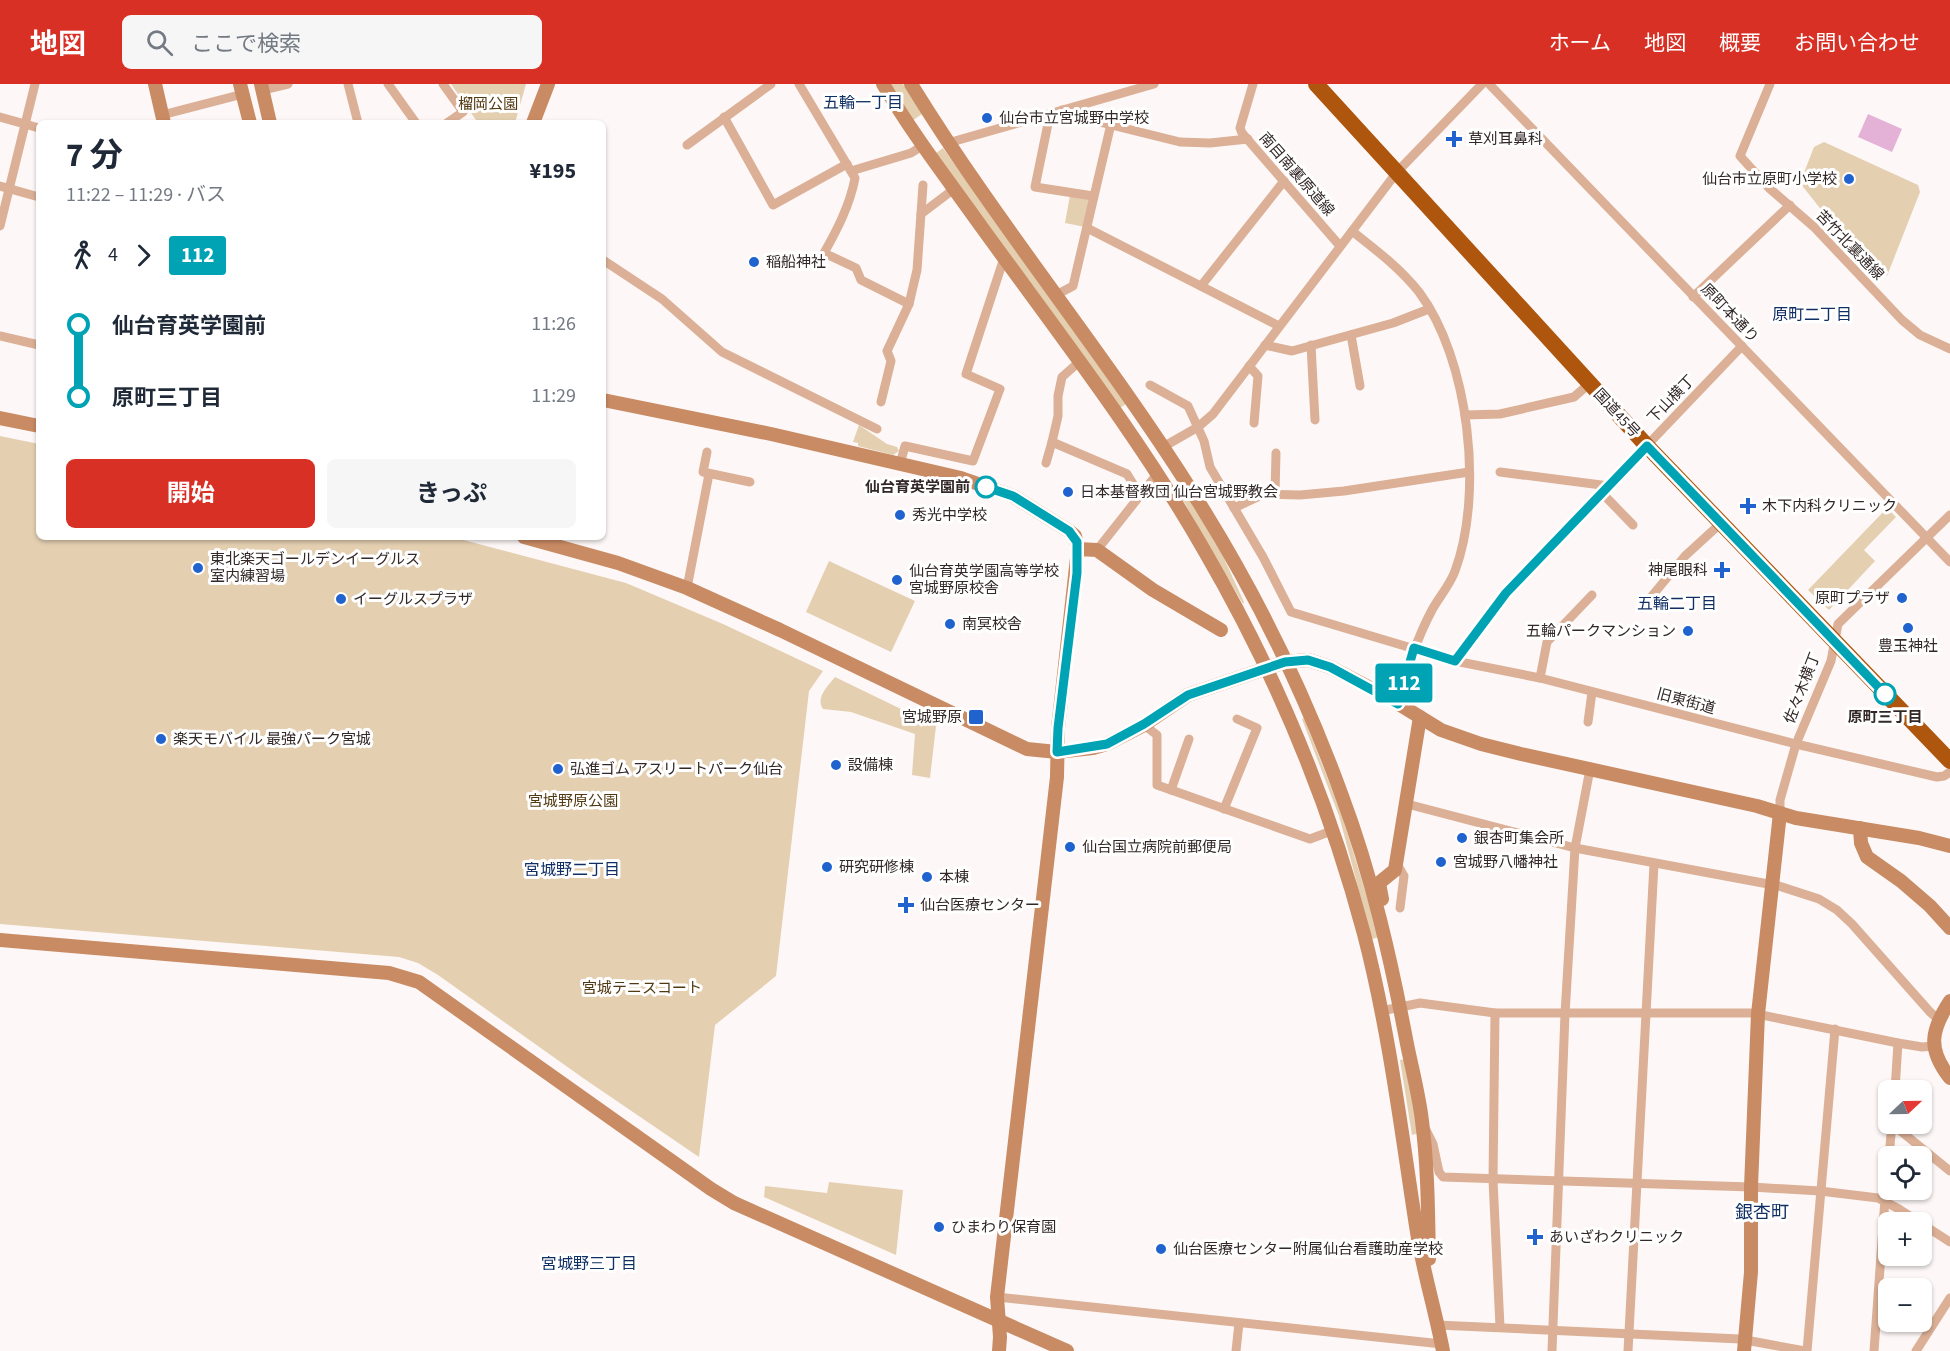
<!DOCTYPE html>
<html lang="ja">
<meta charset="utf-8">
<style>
:root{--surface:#fff;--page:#f6f6f7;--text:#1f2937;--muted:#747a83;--accent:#d93025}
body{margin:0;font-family:"Source Sans 3","Noto Sans JP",sans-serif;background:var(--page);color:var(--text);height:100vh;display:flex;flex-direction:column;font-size:22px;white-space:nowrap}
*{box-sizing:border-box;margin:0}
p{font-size:20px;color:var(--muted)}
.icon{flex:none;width:33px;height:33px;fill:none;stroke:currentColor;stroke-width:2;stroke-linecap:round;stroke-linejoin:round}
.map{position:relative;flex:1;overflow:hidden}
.details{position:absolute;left:36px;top:36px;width:570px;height:420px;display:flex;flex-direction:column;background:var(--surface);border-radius:9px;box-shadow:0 2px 4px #0004}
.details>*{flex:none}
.badge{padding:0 12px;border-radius:4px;font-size:21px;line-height:39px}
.needle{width:39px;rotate:68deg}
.buttons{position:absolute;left:1878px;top:996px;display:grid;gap:12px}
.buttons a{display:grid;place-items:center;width:54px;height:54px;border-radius:9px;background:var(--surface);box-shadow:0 2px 4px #0004;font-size:30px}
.map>.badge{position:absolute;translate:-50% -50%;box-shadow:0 0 0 3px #fff}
.legs{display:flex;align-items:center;gap:9px;height:66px;padding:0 30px;font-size:20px}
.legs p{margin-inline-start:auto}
.overview{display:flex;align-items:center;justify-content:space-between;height:102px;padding:0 30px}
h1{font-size:33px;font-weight:700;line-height:45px}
.button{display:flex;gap:12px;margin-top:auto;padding:12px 30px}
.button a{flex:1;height:69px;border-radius:9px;background:var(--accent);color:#fff;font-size:24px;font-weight:700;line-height:69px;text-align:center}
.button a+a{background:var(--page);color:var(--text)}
ul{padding:0 30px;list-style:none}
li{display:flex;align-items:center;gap:21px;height:72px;font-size:22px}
li i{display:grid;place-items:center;width:9px;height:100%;margin:0 8px;background:currentColor}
li i::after{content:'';width:15px;height:15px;margin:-8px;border:4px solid;border-radius:50%;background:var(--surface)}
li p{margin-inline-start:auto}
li:first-child i{background:linear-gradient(#0000 50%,currentColor 0)}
li:last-child i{background:linear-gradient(currentColor 50%,#0000 0)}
header{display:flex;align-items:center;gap:36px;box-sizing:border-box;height:84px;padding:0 30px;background:var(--accent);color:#fff}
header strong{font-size:28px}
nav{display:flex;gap:33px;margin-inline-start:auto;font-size:21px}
.search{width:420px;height:54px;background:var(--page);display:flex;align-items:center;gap:15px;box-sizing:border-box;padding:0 21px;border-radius:9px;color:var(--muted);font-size:22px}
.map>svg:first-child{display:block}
.green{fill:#e4cfb1}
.water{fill:#e5b2d7}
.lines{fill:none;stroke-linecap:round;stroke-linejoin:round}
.street{stroke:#dbb096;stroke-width:9}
.secondary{stroke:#c98b64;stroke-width:14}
.highway{stroke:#ae560d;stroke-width:16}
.line-1-casing{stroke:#fff;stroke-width:14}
.line-1{stroke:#00a3b4;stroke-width:9}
.poi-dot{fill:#2062ce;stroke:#fff;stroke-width:2}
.stop-1-dot{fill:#fff;stroke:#00a3b4;stroke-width:3}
.labels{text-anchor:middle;stroke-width:6;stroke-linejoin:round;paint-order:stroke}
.park-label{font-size:15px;fill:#513911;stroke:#fff}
.poi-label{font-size:15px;fill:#322827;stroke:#fff;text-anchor:start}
.street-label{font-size:15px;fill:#322827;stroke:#fff}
.stop-label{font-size:15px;font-weight:bold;fill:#322827;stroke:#fff;text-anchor:end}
.neighbourhood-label{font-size:16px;fill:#102f64;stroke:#fff}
.quarter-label{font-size:18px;fill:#102f64;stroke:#fff}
</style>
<header>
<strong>地図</strong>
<div class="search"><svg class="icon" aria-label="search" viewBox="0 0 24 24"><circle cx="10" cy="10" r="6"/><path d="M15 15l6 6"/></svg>ここで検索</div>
<nav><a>ホーム</a><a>地図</a><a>概要</a><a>お問い合わせ</a></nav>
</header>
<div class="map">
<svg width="1950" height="1267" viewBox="0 0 1950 1267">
<rect width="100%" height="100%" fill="#fdf8f7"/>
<g class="green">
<path d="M451,0H526L515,39H478Z"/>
<path d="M888,0H903L922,30L912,37Z"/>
<path d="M1824,58L1918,101L1920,108L1887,192L1831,138L1800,99L1814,63Z"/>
<path d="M943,64L1126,320L1120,324L936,69Z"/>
<path d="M1070,111L1090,115L1085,143L1065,139Z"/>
<path d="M859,341L887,360L897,363L899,367L893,371L858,362V359L853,358Z"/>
<path d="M0,352L39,360V453H452L626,499L723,540L823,587L809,607L776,892L715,941L699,1073L583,994L438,891L418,879L399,873L0,840Z"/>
<path d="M1186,408L1216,457L1244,518L1243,520L1180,411Z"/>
<path d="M1887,424L1896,433L1864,466L1875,477L1829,526L1808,506Z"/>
<path d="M829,477L915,517L891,568L806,528Z"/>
<path d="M835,593L936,642L930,694L912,691L915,650L851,628L823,625C815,614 828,602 835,593Z"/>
<path d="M1304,634L1342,731L1379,853L1372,855L1339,732L1302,635Z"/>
<path d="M1407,975L1419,1049L1412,1051L1400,976Z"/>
<path d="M829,1098L903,1106L896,1171L764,1113L765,1102L827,1109Z"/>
</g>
<path class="water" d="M1868,30L1902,45L1892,68L1858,53Z"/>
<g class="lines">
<g class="street">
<path d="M348,0L358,39"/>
<path d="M388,0L416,39"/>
<path d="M443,0L463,28L447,39"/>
<path d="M799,0L855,94C850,121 837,146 824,169L856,184L861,196L909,220"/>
<path d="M1253,0L1240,44L1242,49L1340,162"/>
<path d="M1489,0L1950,478"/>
<path d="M1770,0L1740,72L1769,104L1814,143L1902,236L1920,251L1950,265"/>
<path d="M263,6L288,0"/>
<path d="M1062,26L1067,30L1180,58L1210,59L1248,55"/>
<path d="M1050,30L1035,103L1093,112"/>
<path d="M162,31L243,10"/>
<path d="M0,33L39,44"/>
<path d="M724,33L773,121L847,80"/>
<path d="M948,59L1154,0"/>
<path d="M687,61L771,0"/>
<path d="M851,87L911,69L922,62"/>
<path d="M0,102L39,113"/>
<path d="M921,130L954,105"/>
<path d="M0,142L35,0"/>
<path d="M1087,144L1279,242"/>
<path d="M1352,147C1376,166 1400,184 1419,208C1469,275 1484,409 1455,487C1450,501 1439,513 1432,526C1416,556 1406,587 1398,620"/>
<path d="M603,176L662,215L722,268L877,345"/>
<path d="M1201,202L1284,97"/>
<path d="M1056,211L1073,202L1111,40"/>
<path d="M1693,213L1790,121"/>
<path d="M1351,251L1360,302"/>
<path d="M0,252L39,261"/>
<path d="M1265,261L1292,267L1393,239L1429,225"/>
<path d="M1311,261L1315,336"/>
<path d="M1079,278L1062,293L1058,312V332L1052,358L1127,390L1140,411"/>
<path d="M1249,282L1258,292L1254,339"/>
<path d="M1150,301L1188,322L1204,357L1210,383L1263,473L1291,528L1455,577L1540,594L1796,660L1937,693L1944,692L1950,688"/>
<path d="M881,318L891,277L887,267L909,220L917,186L923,101"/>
<path d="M1465,331L1500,330L1574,313L1590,299"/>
<path d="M1163,363L1198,343L1213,330L1397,88L1482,0"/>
<path d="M707,368L703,388L750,398"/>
<path d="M1046,379L1052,358"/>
<path d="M900,380L905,362L973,377L1000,305L966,290L1004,174"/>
<path d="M1500,388L1609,402"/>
<path d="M1602,409L1633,441"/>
<path d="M1275,410L1276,369"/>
<path d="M1234,424L1264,410L1300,411L1344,407L1469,388"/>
<path d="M1097,466L1157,390"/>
<path d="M687,504L709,390"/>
<path d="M1642,524L1685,472L1721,439"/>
<path d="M1455,577L1506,509L1742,262"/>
<path d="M1540,594L1547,558L1592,511"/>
<path d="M1588,638L1592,608"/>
<path d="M1144,641L1157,651V701L1310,755L1334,746"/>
<path d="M1171,706L1189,655"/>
<path d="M1407,720L1575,764L1779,802L1819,815L1837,826L1852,840L1930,928L1938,935"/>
<path d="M1224,725L1257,644L1237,635"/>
<path d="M1780,729V716L1796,660L1831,577L1838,540L1950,431"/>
<path d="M1397,780L1404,792L1400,824"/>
<path d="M1381,927L1420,919L1495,929H1752L1898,959L1922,963L1934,962"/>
<path d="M1495,929L1493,1096L1500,1243"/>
<path d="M1895,1006L1898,959"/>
<path d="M1892,1040L1950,1087"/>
<path d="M1426,1046L1433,1060L1439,1088L1443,1093L1751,1103L1820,1107L1878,1114L1899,1125L1950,1158"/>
<path d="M1889,1072L1892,1040"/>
<path d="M997,1213L1442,1260"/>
<path d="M1437,1241L1740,1255L1805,1267"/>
<path d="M1236,1267L1239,1239"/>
<path d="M1552,1267L1565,930L1575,764L1590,685"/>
<path d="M1628,1267L1654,780"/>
<path d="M1807,1267L1835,945"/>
<path d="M1874,1267L1888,1074"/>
<path d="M1916,1267L1950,1214"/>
</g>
<g class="secondary">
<path d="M155,0L164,39"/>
<path d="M240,0L250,39"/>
<path d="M261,0L270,39"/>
<path d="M883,0C913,51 949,97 983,145C1059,250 1140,354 1204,466C1274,586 1328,715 1364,850C1389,946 1401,1045 1416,1142C1422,1184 1435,1225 1443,1267"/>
<path d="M911,0C997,140 1103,267 1191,406C1251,500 1304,607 1342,712C1372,792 1391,876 1407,960C1412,985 1419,1011 1422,1037C1428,1083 1428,1129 1429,1175"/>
<path d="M533,39L548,0"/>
<path d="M603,316L771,350L961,394L1013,412L1069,447L1075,452L1078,465L1058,644L1057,693L997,1213L1000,1253L999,1267"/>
<path d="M0,334L39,342"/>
<path d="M524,453L618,479L687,504L780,546L1027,665L1057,668L1093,664L1107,660L1144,641L1188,611L1285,578L1308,576L1330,583L1389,614L1441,646L1481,660L1521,670L1757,722L1796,734L1919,754L1950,762"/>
<path d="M1078,465L1097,466L1153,506L1221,546"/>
<path d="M1860,744L1861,759L1867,773L1901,797L1930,822L1950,844"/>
<path d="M1382,815L1379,799L1395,786L1420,633"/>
<path d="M0,856L389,889L419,898L711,1105L734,1119L1067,1267"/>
<path d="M1950,917C1931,946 1927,965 1950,994"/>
<path d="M1744,1267L1751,1188V1103L1758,930L1780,729"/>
</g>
<path class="highway" d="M1316,0L1647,362L1950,677"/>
</g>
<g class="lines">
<defs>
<path id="line-1" d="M986,403L1013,412L1069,447L1077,458V489L1058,644L1057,668L1107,660L1144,640L1188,611L1285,578L1308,576L1330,583L1398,620L1414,564L1455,577L1506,509L1647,362L1885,610"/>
</defs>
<use href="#line-1" class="line-1-casing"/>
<use href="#line-1" class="line-1"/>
</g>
<g class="poi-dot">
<circle cx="987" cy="34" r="6"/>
<path d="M1451 46h6v6h6v6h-6v6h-6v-6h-6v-6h6z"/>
<circle cx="1849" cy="95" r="6"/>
<circle cx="754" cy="178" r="6"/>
<circle cx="1068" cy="408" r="6"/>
<path d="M1745 413h6v6h6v6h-6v6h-6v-6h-6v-6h6z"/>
<circle cx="900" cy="431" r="6"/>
<circle cx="198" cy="484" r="6"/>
<path d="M1719 477h6v6h6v6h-6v6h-6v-6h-6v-6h6z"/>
<circle cx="897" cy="496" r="6"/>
<circle cx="1902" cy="514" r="6"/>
<circle cx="341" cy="515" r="6"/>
<circle cx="950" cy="540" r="6"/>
<circle cx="1908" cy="544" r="6"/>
<circle cx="1688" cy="547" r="6"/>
<rect x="968" y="625" width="16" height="16" rx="3"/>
<circle cx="161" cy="655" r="6"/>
<circle cx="836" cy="681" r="6"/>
<circle cx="558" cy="685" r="6"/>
<circle cx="1462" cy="754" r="6"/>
<circle cx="1070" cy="763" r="6"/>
<circle cx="1441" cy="778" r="6"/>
<circle cx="827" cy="783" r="6"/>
<circle cx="927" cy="793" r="6"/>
<path d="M903 812h6v6h6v6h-6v6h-6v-6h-6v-6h6z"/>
<circle cx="939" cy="1143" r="6"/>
<path d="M1532 1144h6v6h6v6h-6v6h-6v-6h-6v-6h6z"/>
<circle cx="1161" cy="1165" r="6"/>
</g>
<g class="stop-1-dot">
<circle cx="986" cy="403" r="10"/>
<circle cx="1885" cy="610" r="10"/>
</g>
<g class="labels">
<g class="park-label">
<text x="488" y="25">榴岡公園</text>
<text x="573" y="722">宮城野原公園</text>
<text x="642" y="909">宮城テニスコート</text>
</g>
<g class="poi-label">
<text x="999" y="39">仙台市立宮城野中学校</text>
<text x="1468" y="60">草刈耳鼻科</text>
<text x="1837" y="100" text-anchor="end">仙台市立原町小学校</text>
<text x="766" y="183">稲船神社</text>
<text x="1080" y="413">日本基督教団 仙台宮城野教会</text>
<text x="1762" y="427">木下内科クリニック</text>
<text x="912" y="436">秀光中学校</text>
<text x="210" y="480">東北楽天ゴールデンイーグルス<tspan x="210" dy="17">室内練習場</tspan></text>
<text x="1708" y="491" text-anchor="end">神尾眼科</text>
<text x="909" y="492">仙台育英学園高等学校<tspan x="909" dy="17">宮城野原校舎</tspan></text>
<text x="1890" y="519" text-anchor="end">原町プラザ</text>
<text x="353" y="520">イーグルスプラザ</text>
<text x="962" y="545">南冥校舎</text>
<text x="1676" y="552" text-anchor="end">五輪パークマンション</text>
<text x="1908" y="567" text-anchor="middle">豊玉神社</text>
<text x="962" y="638" text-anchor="end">宮城野原</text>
<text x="173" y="660">楽天モバイル 最強パーク宮城</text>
<text x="848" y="686">設備棟</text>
<text x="570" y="690">弘進ゴム アスリートパーク仙台</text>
<text x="1474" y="759">銀杏町集会所</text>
<text x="1082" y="768">仙台国立病院前郵便局</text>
<text x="1453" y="783">宮城野八幡神社</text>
<text x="839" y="788">研究研修棟</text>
<text x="939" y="798">本棟</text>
<text x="920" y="826">仙台医療センター</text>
<text x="951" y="1148">ひまわり保育園</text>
<text x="1549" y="1158">あいざわクリニック</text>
<text x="1173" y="1170">仙台医療センター附属仙台看護助産学校</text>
</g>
<g class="street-label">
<text transform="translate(1297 90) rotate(49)" y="5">南目南裏原道線</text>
<text transform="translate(1850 161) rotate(46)" y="5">苦竹北裏通線</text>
<text transform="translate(1730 229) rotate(46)" y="5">原町本通り</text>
<text transform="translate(1671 315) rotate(-46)" y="5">下山横丁</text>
<text transform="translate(1617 329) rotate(47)" y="5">国道45号</text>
<text transform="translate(1802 604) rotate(-69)" y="5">佐々木横丁</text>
<text transform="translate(1686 617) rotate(15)" y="5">旧東街道</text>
</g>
<g class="stop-label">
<text x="970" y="408">仙台育英学園前</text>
<text x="1885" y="638" text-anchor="middle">原町三丁目</text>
</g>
<g class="neighbourhood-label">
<text x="863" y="24">五輪一丁目</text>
<text x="1812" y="236">原町二丁目</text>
<text x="1677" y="525">五輪二丁目</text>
<text x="572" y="791">宮城野二丁目</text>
<text x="589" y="1185">宮城野三丁目</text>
</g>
<g class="quarter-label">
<text x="1762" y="1134">銀杏町</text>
</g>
</g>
</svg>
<div class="buttons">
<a><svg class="needle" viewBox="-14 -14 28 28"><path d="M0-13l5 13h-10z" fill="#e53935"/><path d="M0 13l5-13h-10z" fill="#747a83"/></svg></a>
<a><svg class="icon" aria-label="locate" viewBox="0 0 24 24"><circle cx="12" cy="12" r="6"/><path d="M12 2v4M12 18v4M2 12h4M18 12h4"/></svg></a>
<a>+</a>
<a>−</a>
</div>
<b class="badge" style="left:1404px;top:599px;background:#00a3b4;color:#fff">112</b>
<section class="details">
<div class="overview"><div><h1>7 分</h1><p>11:22 – 11:29 · バス</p></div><b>¥195</b></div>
<div class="legs"><svg class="icon" aria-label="walk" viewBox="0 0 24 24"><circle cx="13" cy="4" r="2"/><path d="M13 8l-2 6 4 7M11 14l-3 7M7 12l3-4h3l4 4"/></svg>4<svg class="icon" aria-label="forward" viewBox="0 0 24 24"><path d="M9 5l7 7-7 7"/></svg><b class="badge" style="background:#00a3b4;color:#fff">112</b></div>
<ul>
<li><i style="color:#00a3b4"></i><b>仙台育英学園前</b><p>11:26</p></li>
<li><i style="color:#00a3b4"></i><b>原町三丁目</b><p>11:29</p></li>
</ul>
<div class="button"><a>開始</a><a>きっぷ</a></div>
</section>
</div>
